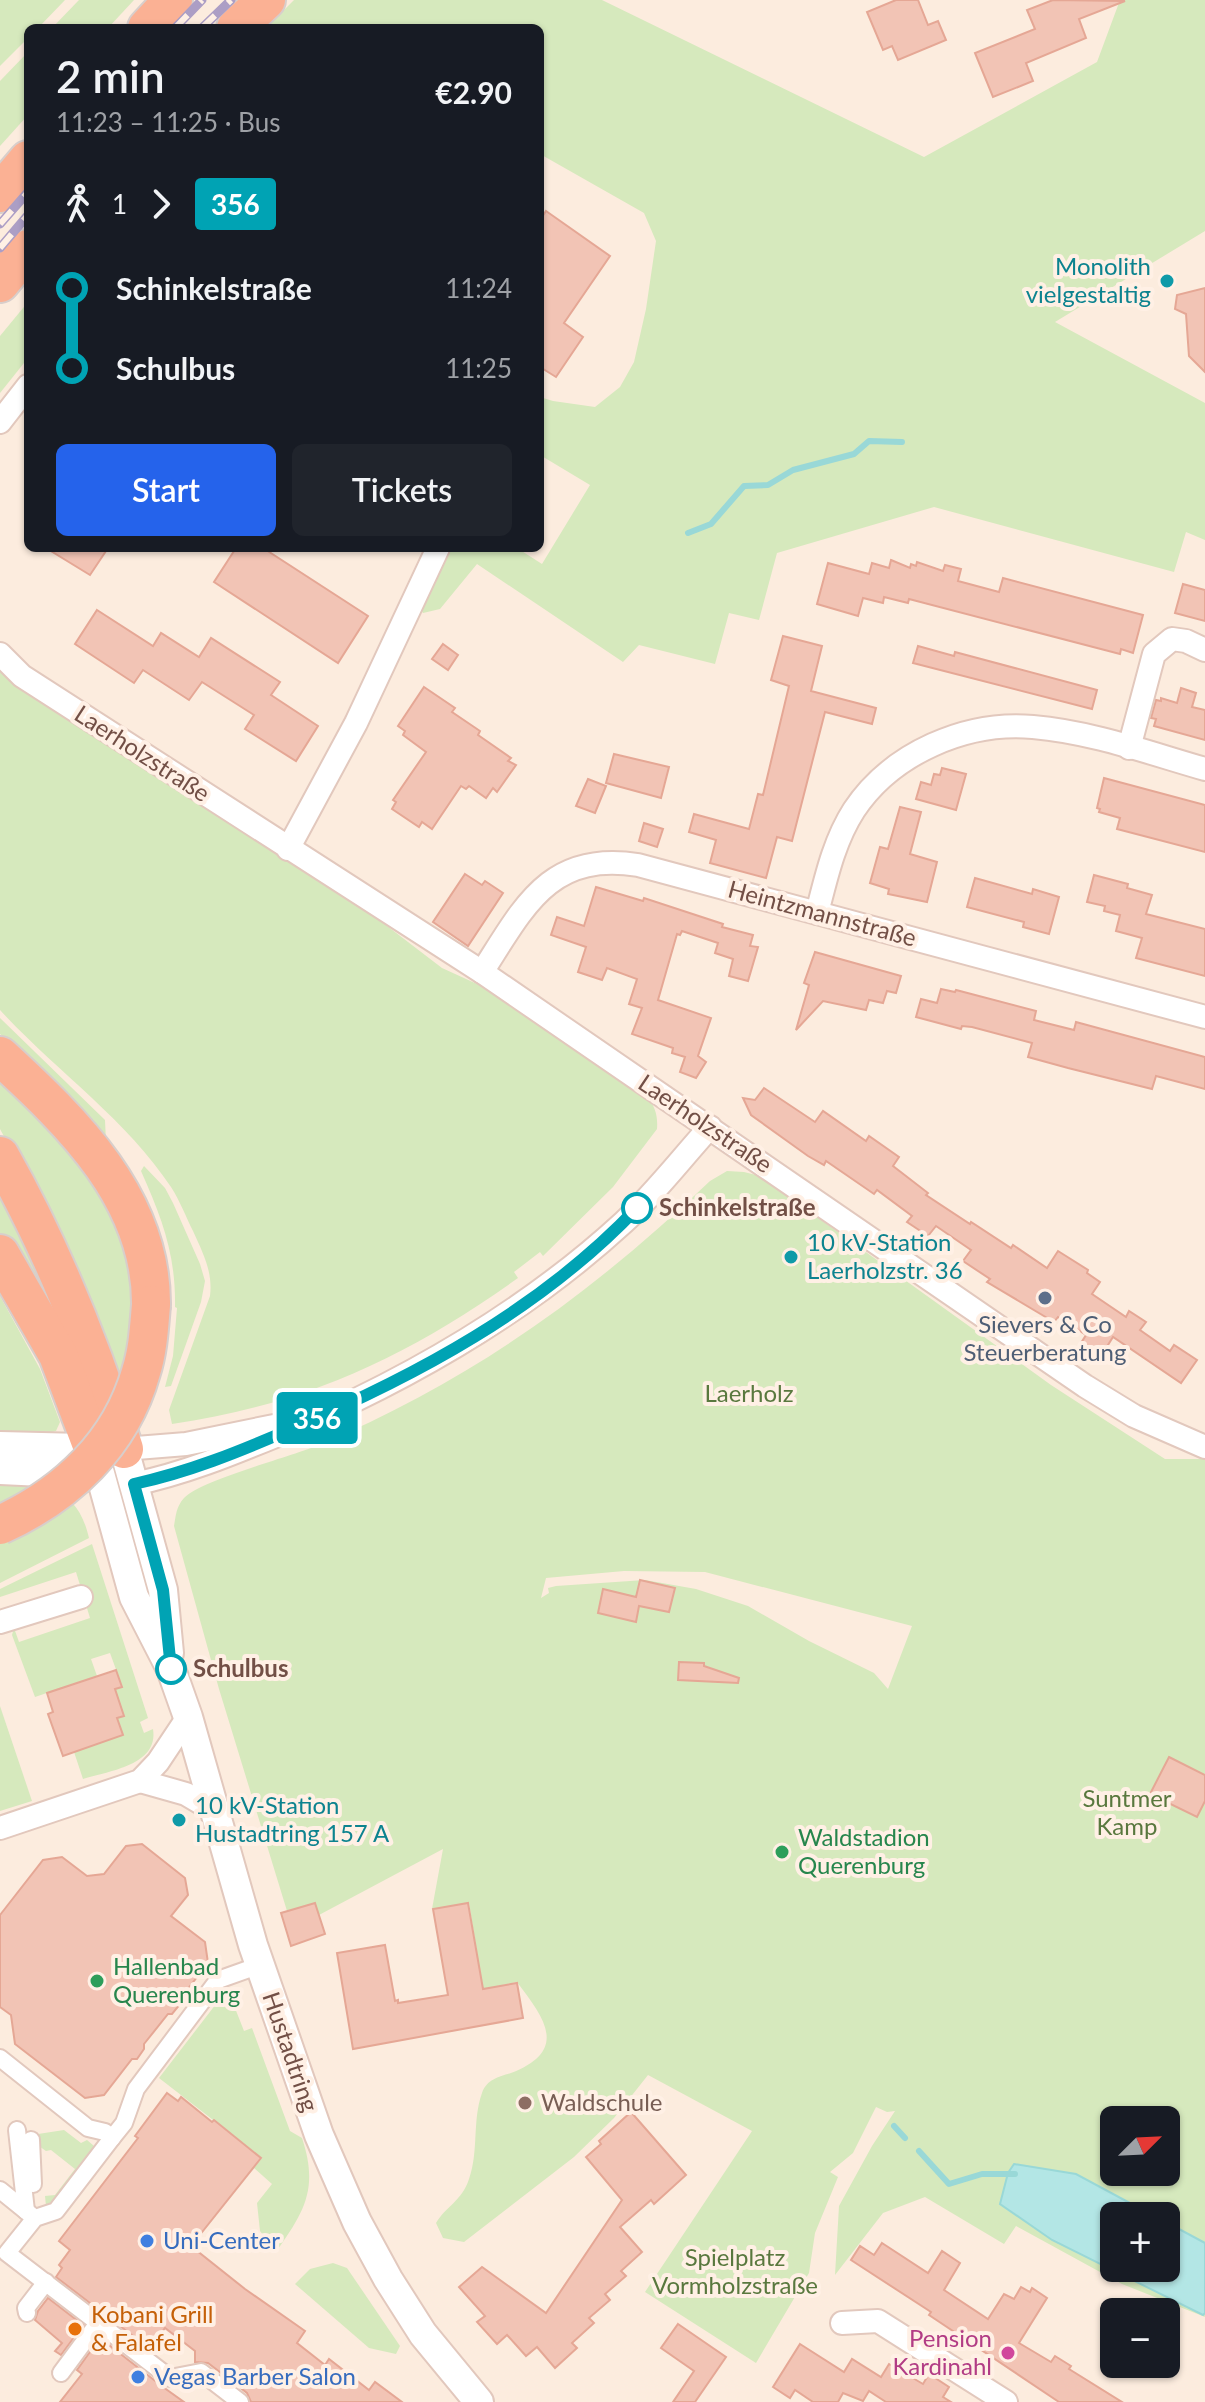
<!DOCTYPE html>
<meta charset="utf-8">
<style>
:root{--surface:#171b24;--page:#20242c;--text:#f1f3f6;--muted:#9ea1a6;--accent:#2563eb}
body{margin:0;font-family:Lato,sans-serif;background:var(--page);color:var(--text);height:100vh;display:flex;flex-direction:column;font-size:30px;white-space:nowrap}
*{box-sizing:border-box;margin:0}
p{font-size:26px;color:var(--muted)}
.icon{flex:none;width:44px;height:44px;fill:none;stroke:currentColor;stroke-width:2;stroke-linecap:round;stroke-linejoin:round}
.map{position:relative;flex:1;overflow:hidden}
.panel{position:absolute;left:24px;top:24px;width:520px;height:528px;display:flex;flex-direction:column;background:var(--surface);border-radius:12px;box-shadow:0 2px 6px #0004}
.panel>*{flex:none}
.badge{padding:0 16px;border-radius:6px;font-size:28px;line-height:52px}
.needle{width:52px;rotate:66deg}
.buttons{position:absolute;left:1100px;top:2106px;display:grid;gap:16px}
.buttons a{display:grid;place-items:center;width:80px;height:80px;border-radius:12px;background:var(--surface);box-shadow:0 2px 6px #0004;font-size:40px}
.map>.badge{position:absolute;translate:-50% -50%;box-shadow:0 0 0 4px #fff}
.legs{display:flex;align-items:center;gap:12px;height:88px;padding:0 32px;font-size:26px}
.legs p{margin-inline-start:auto}
.summary{display:flex;align-items:center;justify-content:space-between;height:136px;padding:0 32px}
h1{font-size:44px;font-weight:600;line-height:60px}
.action{display:flex;gap:16px;margin-top:auto;padding:16px 32px}
.action a{flex:1;height:92px;border-radius:12px;background:var(--accent);color:#fff;font-size:32px;font-weight:600;line-height:92px;text-align:center}
.action a+a{background:var(--page);color:var(--text)}
ul{padding:0 32px;list-style:none}
li{display:flex;align-items:center;gap:28px;height:80px;font-size:30px}
li i{display:grid;place-items:center;width:12px;height:100%;margin:0 10px;background:currentColor}
li i::after{content:'';width:20px;height:20px;margin:-10px;border:6px solid;border-radius:50%;background:var(--surface)}
li p{margin-inline-start:auto}
li:first-child i{background:linear-gradient(#0000 50%,currentColor 0)}
li:last-child i{background:linear-gradient(currentColor 50%,#0000 0)}
.map>svg:first-child{display:block}
.green{fill:#d6e9bd;fill-rule:evenodd}
.water{fill:#b3e6e5;stroke:#99d8d7;stroke-width:2}
.lines{fill:none;stroke-linecap:round;stroke-linejoin:round}
.stream{stroke:#99d8d7;stroke-width:6}
.building{fill:#f2c4b5;stroke:#e5a795;stroke-width:2}
.pedestrian-casing{stroke:#e2c8bd;stroke-width:20}
.minor-casing{stroke:#e2c8bd;stroke-width:26}
.tertiary-casing{stroke:#e2c8bd;stroke-width:32}
.trunk-casing{stroke:#d8cecb;stroke-width:42}
.pedestrian{stroke:#fff;stroke-width:16}
.minor{stroke:#fff;stroke-width:22}
.tertiary{stroke:#fff;stroke-width:28}
.trunk{stroke:#fbb194;stroke-width:38}
.rail-casing{stroke:#ac9ec5;stroke-width:9}
.rail{stroke:#fff0e5;stroke-width:6;stroke-dasharray:18;stroke-linecap:butt}
.trunk-bridge-casing{stroke:#d8cecb;stroke-width:42;stroke-linecap:butt}
.trunk-bridge{stroke:#fbb194;stroke-width:38}
.line-1-casing{stroke:#fff;stroke-width:18}
.line-1{stroke:#00a3b4;stroke-width:12}
.culture-dot{fill:#0f9aa8;stroke:#fff0e5;stroke-width:3}
.stop-1-dot{fill:#fff;stroke:#00a3b4;stroke-width:4}
.service-dot{fill:#5c6f8a;stroke:#fff0e5;stroke-width:3}
.leisure-dot{fill:#2e9e5b;stroke:#fff0e5;stroke-width:3}
.education-dot{fill:#8d6e63;stroke:#fff0e5;stroke-width:3}
.shop-dot{fill:#3f7fe0;stroke:#fff0e5;stroke-width:3}
.food-dot{fill:#e8710a;stroke:#fff0e5;stroke-width:3}
.hotel-dot{fill:#d1479c;stroke:#fff0e5;stroke-width:3}
.labels{text-anchor:middle;stroke-width:8;stroke-linejoin:round;paint-order:stroke}
.culture-label{font-size:24px;fill:#0d838f;stroke:#fff0e5;text-anchor:start}
.street-label{font-size:24px;fill:#724f46;stroke:#fff0e5}
.stop-label{font-size:24px;font-weight:bold;fill:#724f46;stroke:#fff0e5;text-anchor:start}
.service-label{font-size:24px;fill:#4e5e75;stroke:#fff0e5}
.park-label{font-size:24px;fill:#59783e;stroke:#fff0e5}
.leisure-label{font-size:24px;fill:#27864d;stroke:#fff0e5;text-anchor:start}
.education-label{font-size:24px;fill:#785e54;stroke:#fff0e5;text-anchor:start}
.shop-label{font-size:24px;fill:#366cbe;stroke:#fff0e5;text-anchor:start}
.food-label{font-size:24px;fill:#c56008;stroke:#fff0e5;text-anchor:start}
.hotel-label{font-size:24px;fill:#b23c85;stroke:#fff0e5;text-anchor:end}
</style>
<div class="map">
<svg width="1205" height="2402" viewBox="0 0 1205 2402">
<rect width="100%" height="100%" fill="#fcecde"/>
<g class="green">
<path d="M0,0H65L38,28H28V38L0,66Z"/>
<path d="M79,0H134L108,28H52Z"/>
<path d="M294,0H602L924,157L1097,62L1120,0H1205V231L1055,322L1205,403V540L1186,532L1174,572L934,507L777,553L759,620L729,613L715,664L639,645L623,662L477,564L440,609L423,613L418,605L442,548H517L542,564L590,485L540,455V397L553,401L595,407L620,387L634,362L646,309L656,241L644,213L540,154V28H266Z"/>
<path d="M28,52V115L0,146V81Z"/>
<path d="M28,302V358L0,393V336Z"/>
<path d="M0,665L374,916L442,968L499,994L646,1095C655,1106 658,1115 657,1129L613,1187L543,1256L540,1252L514,1272L518,1278C409,1356 305,1405 172,1424L169,1410L210,1296C213,1272 203,1253 193,1231C186,1217 180,1201 171,1187C126,1119 55,1070 0,1010Z"/>
<path d="M0,1018L105,1120L106,1142L45,1076L0,1034Z"/>
<path d="M0,1064L65,1127L144,1277L122,1391L63,1245L0,1129Z"/>
<path d="M144,1166L165,1188L173,1203L200,1264L205,1281L201,1302L171,1386L165,1387L173,1356L177,1308L175,1307C176,1255 162,1218 141,1171Z"/>
<path d="M0,1171L83,1353L0,1242Z"/>
<path d="M727,1171L744,1172L760,1176L1051,1385L1165,1459H1205V2317L1122,2284L1016,2226L1004,2244L925,2197L883,2213L835,2275L839,2206L872,2146L895,2111L887,2112L876,2107L853,2153L830,2172L838,2177L815,2233L809,2273L756,2363L645,2292L752,2131L648,2075L614,2118L574,2157L464,2242L443,2238L436,2223C446,2206 462,2201 469,2179C479,2151 472,2121 482,2093C487,2079 499,2077 511,2073C570,2050 544,2018 517,1982L483,1989L469,1903L432,1909L443,1849L319,1915L315,1903L287,1911L219,1689L174,1526C176,1515 176,1507 184,1498C201,1480 290,1457 319,1445C471,1381 591,1294 710,1181ZM624,1571L705,1572L912,1626L888,1689L874,1673L809,1641L748,1606L696,1589L645,1580L556,1586L548,1588L549,1593L541,1598L546,1578ZM1114,2120H1166V2172H1114ZM1114,2216H1166V2268H1114Z"/>
<path d="M0,1296L40,1369L60,1422L56,1431L39,1435L0,1433Z"/>
<path d="M0,1485C46,1486 77,1486 89,1538L0,1583Z"/>
<path d="M92,1544L148,1718L140,1722L144,1733L153,1729C159,1765 109,1771 83,1779L74,1752L123,1735L117,1718L123,1716L115,1689L122,1686L110,1653L91,1659L97,1676L35,1697L12,1635L14,1628L19,1642L90,1618L76,1572L0,1597V1589Z"/>
<path d="M0,1706L32,1801L0,1811Z"/>
<path d="M226,1985L244,2031L252,2028L290,2131L302,2138C319,2189 304,2212 276,2252L260,2231L257,2203L272,2184L254,2168L262,2158L159,2078L226,1991Z"/>
<path d="M64,2130L81,2143L87,2140L94,2146L95,2150L52,2205L46,2206L45,2196L55,2195L75,2169L51,2150L46,2151L36,2144L35,2138L38,2134Z"/>
<path d="M333,2263L347,2268L400,2346L396,2354L369,2348L295,2284L310,2269Z"/>
</g>
<path class="water" d="M1014,2164L1076,2174L1154,2216H1114V2268H1166V2222L1205,2243V2313L1203,2315L1052,2240L1000,2204L1008,2173Z"/>
<g class="lines">
<g class="stream">
<path d="M688,533L711,524L744,486L768,485L793,470L854,454L869,441L902,442"/>
<path d="M894,2126L905,2138"/>
<path d="M919,2151L949,2184L982,2174H1015"/>
</g>
</g>
<g class="building">
<path d="M896,0H918L928,25L938,21L946,40L898,60L892,46L883,50L867,12Z"/>
<path d="M1053,0L1125,1L1079,19L1086,38L1026,63L1033,81L993,97L975,53L1035,29L1027,10Z"/>
<path d="M546,211L610,256L564,323L583,337L556,377L540,367V220Z"/>
<path d="M1205,288V372L1189,356L1186,314L1175,309L1177,295Z"/>
<path d="M46,548H108L90,575Z"/>
<path d="M236,548H263L368,616L338,663L214,582Z"/>
<path d="M891,560L910,568L911,564L916,566L917,562L943,571L945,565L961,569L958,581L999,592L1003,578L1143,615L1133,653L1121,649L1120,654L909,599L908,603L884,597L883,603L863,598L858,616L817,604L828,563L869,574L872,563L889,568Z"/>
<path d="M1183,584L1205,590V621L1175,613Z"/>
<path d="M97,610L153,646L161,633L199,657L211,638L280,682L271,695L318,726L296,761L245,729L254,715L202,682L189,700L143,670L134,683L75,644Z"/>
<path d="M783,636L822,646L811,691L876,708L872,724L825,712L792,841L777,837L766,878L710,863L716,840L689,832L694,814L749,829L758,794L763,795L789,686L771,680Z"/>
<path d="M443,644L458,655L448,670L432,659Z"/>
<path d="M918,646L954,656L955,652L1097,690L1092,709L913,663Z"/>
<path d="M424,687L455,708L452,712L480,731L478,735L511,758L508,761L516,765L497,792L493,788L486,798L469,786L466,789L461,786L432,829L422,822L419,827L392,809L396,802L393,800L426,752L403,735L405,731L398,726Z"/>
<path d="M1181,688L1196,693L1192,707L1205,710V740L1154,726L1156,719L1151,718L1156,700L1161,701V698L1177,703Z"/>
<path d="M614,754L669,767L661,798L606,783Z"/>
<path d="M942,768L966,774L956,810L916,799L921,782L931,785L934,774L940,775Z"/>
<path d="M1104,778L1205,805V852L1117,829L1120,818L1099,812L1100,809L1097,808Z"/>
<path d="M588,779L606,786L595,813L576,806Z"/>
<path d="M900,807L921,812L910,854L937,862L927,902L888,894L889,889L870,883L880,847L888,849Z"/>
<path d="M644,823L663,829L657,847L639,841Z"/>
<path d="M465,874L482,885L485,881L503,893L468,946L433,922Z"/>
<path d="M1094,875L1128,884L1127,888L1152,895L1146,914L1205,929V976L1136,958L1142,938L1116,931L1120,915L1104,911L1105,906L1087,902Z"/>
<path d="M975,878L1032,894L1033,889L1059,897L1049,934L1023,927L1024,922L967,907Z"/>
<path d="M596,887L643,901L644,898L723,924L722,927L753,935L750,946L758,947L748,981L729,976L733,959L715,953L718,943L682,931L680,935L677,934L658,1000L711,1018L698,1056L706,1062L696,1078L680,1072L685,1057L672,1053L673,1048L632,1034L642,1008L629,1004L637,979L607,968L602,980L578,972L586,947L551,935L557,917L584,926Z"/>
<path d="M815,952L901,976L896,993L887,991L883,1003L869,1000L866,1010L823,1001L796,1030L809,985L804,983Z"/>
<path d="M941,989L955,992L956,990L1036,1011L1034,1020L1074,1030L1076,1022L1205,1057V1089L1156,1076L1152,1089L1068,1068L1028,1057L1032,1043L972,1027L962,1026L961,1029L916,1017L921,999L937,1003Z"/>
<path d="M764,1088L815,1122L823,1111L866,1141L869,1136L899,1157L893,1166L928,1193L926,1195L970,1224L971,1222L1011,1248L1013,1245L1047,1268L1058,1251L1088,1270L1087,1273L1100,1282L1092,1294L1126,1317L1129,1311L1146,1322L1140,1330L1170,1351L1174,1345L1197,1360L1181,1383L1113,1337L1101,1356L1081,1343L1086,1335L1058,1317L1054,1322L987,1282L990,1279L963,1261L971,1250L936,1226L928,1236L907,1222L912,1216L877,1190L874,1194L826,1161L824,1165L808,1156L751,1115L743,1098L755,1100Z"/>
<path d="M640,1580L675,1588L669,1612L639,1606L636,1622L598,1613L603,1589L636,1597Z"/>
<path d="M679,1662L704,1663V1666L739,1678L738,1683L678,1680Z"/>
<path d="M116,1670L122,1687L115,1689L124,1716L117,1718L123,1735L63,1756L48,1714L53,1712L47,1693Z"/>
<path d="M1169,1757L1205,1775V1801L1197,1817L1150,1794Z"/>
<path d="M142,1844L185,1878L188,1895L171,1916L205,1942L208,1963L180,1999L181,2003L172,2014H168L144,2044V2049L137,2059H132L104,2095L85,2098L15,2044L11,2015L0,2007V1915L43,1860L62,1857L87,1876L104,1874L126,1846Z"/>
<path d="M315,1903L325,1934L291,1946L281,1913Z"/>
<path d="M468,1903L483,1989L517,1983L523,2018L353,2049L337,1953L385,1945L395,2001L398,2000V2003L448,1995L433,1909Z"/>
<path d="M167,2093L178,2101L181,2097L212,2122L214,2120L261,2158L191,2246L245,2289L305,2331L297,2343L325,2365L329,2359L369,2390L375,2382L402,2402H251L247,2393L208,2363L195,2362V2351L165,2328L150,2349L56,2277L62,2268L59,2265L70,2250L59,2241L138,2138L135,2136Z"/>
<path d="M631,2112L686,2175L654,2204L651,2200L620,2227L642,2252L621,2271L626,2276L605,2294L610,2300L589,2318L594,2323L572,2343L577,2348L555,2368L537,2347L526,2356L507,2335L497,2344L477,2322L485,2316L459,2287L482,2267L546,2313L622,2200L586,2157L601,2144L599,2141Z"/>
<path d="M882,2243L928,2273L942,2251L960,2263L944,2290L988,2319L1004,2294L1014,2299L1021,2287L1030,2292L1032,2288L1047,2298L1019,2343L1051,2362L1055,2356L1071,2366L1069,2369L1122,2402H1059L929,2315L931,2312L851,2260L860,2246L874,2255Z"/>
<path d="M48,2298L83,2325L61,2355L55,2351L62,2343L35,2320L38,2311Z"/>
<path d="M678,2324L726,2357L695,2402H673L694,2371L661,2348Z"/>
<path d="M100,2338L163,2387L184,2402H60L82,2374L77,2370Z"/>
<path d="M800,2344L844,2372L852,2359L881,2377L889,2364L923,2384L929,2374L949,2387L943,2397L951,2402H886L869,2391L863,2401L843,2393L838,2402H813L795,2390L790,2398L773,2387Z"/>
</g>
<g class="lines">
<defs>
<g id="pedestrian">
<path d="M0,2058L88,2128L105,2132L112,2138"/>
<path d="M17,2130L26,2211"/>
<path d="M31,2140L33,2184"/>
<path d="M0,2190L31,2215"/>
<path d="M27,2313L26,2308L46,2282"/>
<path d="M61,2373L98,2323"/>
<path d="M240,2402L201,2372L170,2378L7,2253L35,2218L56,2211L112,2138L124,2123L136,2089L218,1980L260,1965"/>
</g>
<g id="minor">
<path d="M0,422L28,386"/>
<path d="M0,654L22,676L482,972L1085,1386L1134,1416L1205,1447"/>
<path d="M1129,748L1154,654L1172,639L1186,641L1205,650"/>
<path d="M288,849L356,723L438,548"/>
<path d="M817,913C826,878 834,841 854,810C892,753 966,721 1033,727C1092,732 1149,753 1205,769"/>
<path d="M482,972C524,907 549,851 638,865L1205,1017"/>
<path d="M124,1449L186,1444L274,1426"/>
<path d="M134,1484C191,1472 241,1450 295,1428C415,1376 527,1311 624,1222C655,1193 681,1159 710,1127"/>
<path d="M0,1622L81,1597"/>
<path d="M140,1781L186,1794L213,1810"/>
<path d="M0,1828L140,1781L158,1762L188,1717"/>
<path d="M842,2323L878,2321L1006,2402"/>
</g>
<g id="tertiary">
<path d="M0,1446L124,1449L163,1590L169,1653"/>
<path d="M93,1448L134,1597L171,1669L188,1717L253,1945L319,2135L357,2222L388,2279L423,2334L479,2402"/>
<path d="M0,1470L64,1473L86,1477"/>
</g>
<g id="trunk">
<path d="M147,28L173,0"/>
<path d="M236,28L266,0"/>
<path d="M0,193L28,160"/>
<path d="M0,283L28,249"/>
<path d="M0,1056C73,1123 152,1199 151,1305"/>
<path d="M0,1156C52,1248 92,1348 124,1449"/>
<path d="M0,1254L58,1355L93,1448"/>
</g>
</defs>
<use href="#pedestrian" class="pedestrian-casing"/>
<use href="#minor" class="minor-casing"/>
<use href="#tertiary" class="tertiary-casing"/>
<use href="#trunk" class="trunk-casing"/>
<use href="#pedestrian" class="pedestrian"/>
<use href="#minor" class="minor"/>
<use href="#tertiary" class="tertiary"/>
<use href="#trunk" class="trunk"/>
<defs>
<g id="rail">
<path d="M175,28L202,0"/>
<path d="M202,28L231,0"/>
<path d="M0,224L28,192"/>
<path d="M0,248L28,215"/>
</g>
</defs>
<use href="#rail" class="rail-casing"/>
<use href="#rail" class="rail"/>
<defs>
<path id="trunk-bridge" d="M0,1525C66,1495 121,1444 141,1372C148,1350 149,1328 151,1305"/>
</defs>
<use href="#trunk-bridge" class="trunk-bridge-casing"/>
<use href="#trunk-bridge" class="trunk-bridge"/>
</g>
<g class="lines">
<defs>
<path id="line-1" d="M171,1669L163,1590L134,1484C189,1472 238,1452 289,1430C416,1376 541,1309 637,1208"/>
</defs>
<use href="#line-1" class="line-1-casing"/>
<use href="#line-1" class="line-1"/>
</g>
<g class="culture-dot">
<circle cx="1167" cy="281" r="8"/>
<circle cx="791" cy="1257" r="8"/>
<circle cx="179" cy="1820" r="8"/>
</g>
<g class="stop-1-dot">
<circle cx="637" cy="1208" r="14"/>
<circle cx="171" cy="1669" r="14"/>
</g>
<circle class="service-dot" cx="1045" cy="1298" r="8"/>
<g class="leisure-dot">
<circle cx="782" cy="1852" r="8"/>
<circle cx="97" cy="1981" r="8"/>
</g>
<circle class="education-dot" cx="525" cy="2103" r="8"/>
<g class="shop-dot">
<circle cx="147" cy="2241" r="8"/>
<circle cx="138" cy="2377" r="8"/>
</g>
<circle class="food-dot" cx="75" cy="2329" r="8"/>
<circle class="hotel-dot" cx="1008" cy="2353" r="8"/>
<g class="labels">
<g class="culture-label">
<text x="1151" y="275" text-anchor="end">Monolith<tspan x="1151" dy="28">vielgestaltig</tspan></text>
<text x="807" y="1251">10 kV-Station<tspan x="807" dy="28">Laerholzstr. 36</tspan></text>
<text x="195" y="1814">10 kV-Station<tspan x="195" dy="28">Hustadtring 157 A</tspan></text>
</g>
<g class="street-label">
<text transform="translate(142 754) rotate(33)" y="8">Laerholzstraße</text>
<text transform="translate(822 914) rotate(15)" y="8">Heintzmannstraße</text>
<text transform="translate(705 1124) rotate(34)" y="8">Laerholzstraße</text>
<text transform="translate(290 2052) rotate(71)" y="8">Hustadtring</text>
</g>
<g class="stop-label">
<text x="659" y="1216">Schinkelstraße</text>
<text x="193" y="1677">Schulbus</text>
</g>
<g class="service-label">
<text x="1045" y="1333">Sievers &amp; Co<tspan x="1045" dy="28">Steuerberatung</tspan></text>
</g>
<g class="park-label">
<text x="749" y="1402">Laerholz</text>
<text x="1127" y="1807">Suntmer<tspan x="1127" dy="28">Kamp</tspan></text>
<text x="735" y="2266">Spielplatz<tspan x="735" dy="28">Vormholzstraße</tspan></text>
</g>
<g class="leisure-label">
<text x="798" y="1846">Waldstadion<tspan x="798" dy="28">Querenburg</tspan></text>
<text x="113" y="1975">Hallenbad<tspan x="113" dy="28">Querenburg</tspan></text>
</g>
<g class="education-label">
<text x="541" y="2111">Waldschule</text>
</g>
<g class="shop-label">
<text x="163" y="2249">Uni-Center</text>
<text x="154" y="2385">Vegas Barber Salon</text>
</g>
<g class="food-label">
<text x="91" y="2323">Kobani Grill<tspan x="91" dy="28">&amp; Falafel</tspan></text>
</g>
<g class="hotel-label">
<text x="992" y="2347">Pension<tspan x="992" dy="28">Kardinahl</tspan></text>
</g>
</g>
</svg>
<div class="buttons">
<a><svg class="needle" viewBox="-14 -14 28 28"><path d="M0-13l5 13h-10z" fill="#e53935"/><path d="M0 13l5-13h-10z" fill="#9ea1a6"/></svg></a>
<a>+</a>
<a>−</a>
</div>
<b class="badge" style="left:317px;top:1418px;background:#00a3b4;color:#fff">356</b>
<section class="panel">
<div class="summary"><div><h1>2 min</h1><p>11:23 – 11:25 · Bus</p></div><b>€2.90</b></div>
<div class="legs"><svg class="icon" aria-label="walk" viewBox="0 0 24 24"><circle cx="13" cy="4" r="2"/><path d="M13 8l-2 6 4 7M11 14l-3 7M7 12l3-4h3l4 4"/></svg>1<svg class="icon" aria-label="forward" viewBox="0 0 24 24"><path d="M9 5l7 7-7 7"/></svg><b class="badge" style="background:#00a3b4;color:#fff">356</b></div>
<ul>
<li><i style="color:#00a3b4"></i><b>Schinkelstraße</b><p>11:24</p></li>
<li><i style="color:#00a3b4"></i><b>Schulbus</b><p>11:25</p></li>
</ul>
<div class="action"><a>Start</a><a>Tickets</a></div>
</section>
</div>
